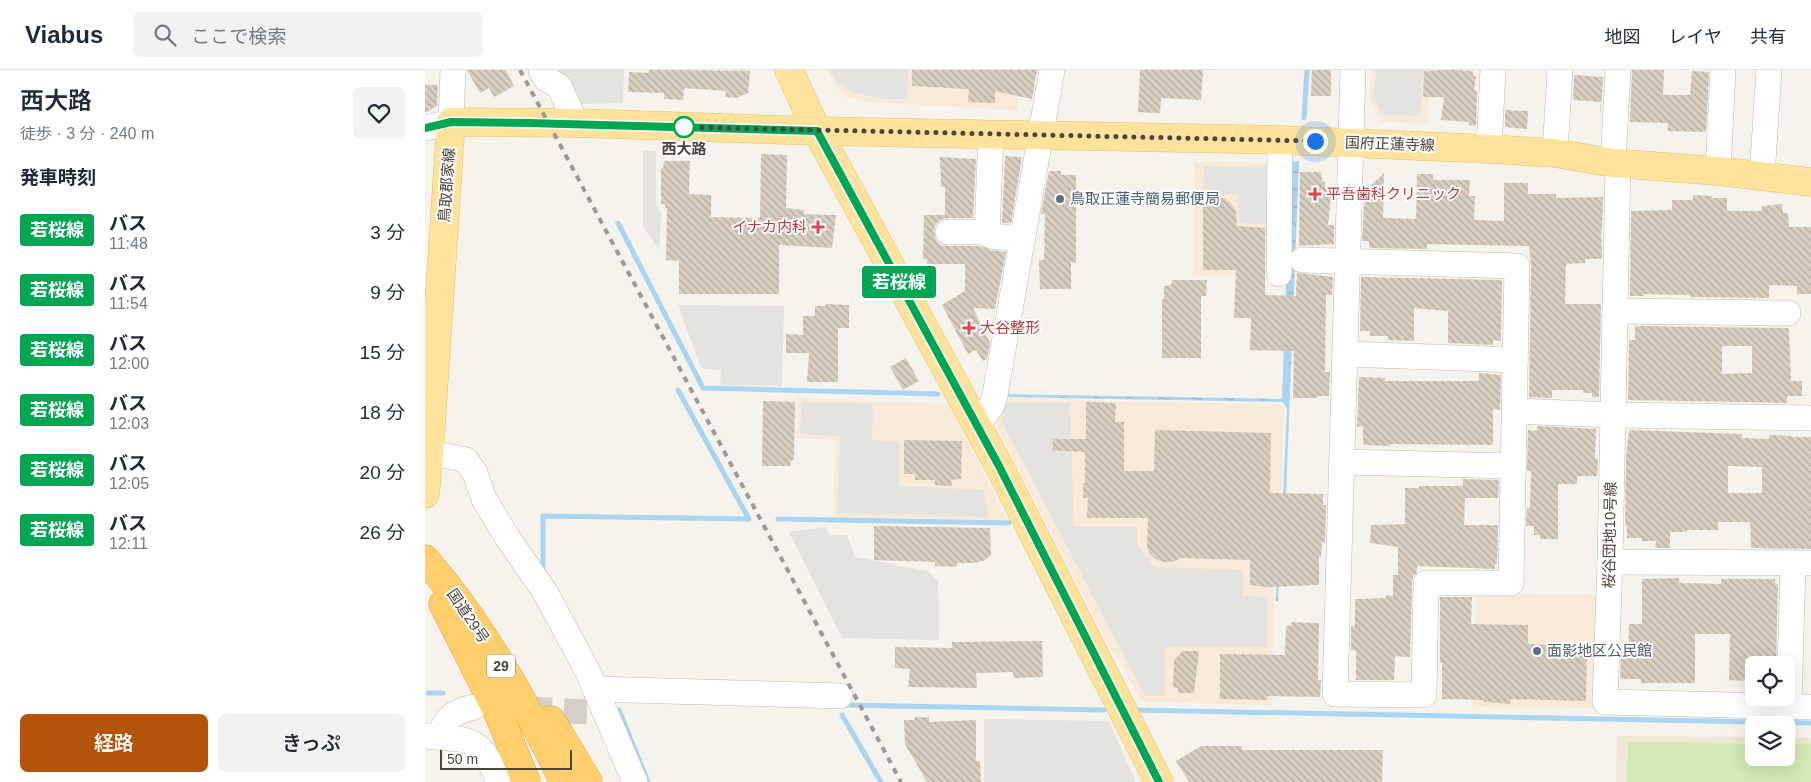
<!DOCTYPE html>
<html lang="ja">
<meta charset="utf-8">
<style>
:root{--surface:#fff;--page:#f2f2f3;--text:#1f2937;--muted:#747a83;--line:#e0e1e3;--accent:#b45309}
body{margin:0;font-family:Arial,"Noto Sans JP",sans-serif;background:var(--page);color:var(--text);height:100vh;display:flex;flex-direction:column;font-size:19px;white-space:nowrap}
*{box-sizing:border-box;margin:0}
p{font-size:16px;color:var(--muted)}
.icon{flex:none;width:28px;height:28px;fill:none;stroke:currentColor;stroke-width:2;stroke-linecap:round;stroke-linejoin:round}
.map{position:relative;flex:1;overflow:hidden}
.panel{display:flex;flex-direction:column;background:var(--surface);width:425px}
.panel>*{flex:none}
.badge{padding:0 10px;border-radius:4px;font-size:18px;line-height:32px}
.controls{position:absolute;left:1320px;top:586px;display:grid;gap:10px}
.controls a{display:grid;place-items:center;width:50px;height:50px;border-radius:8px;background:var(--surface);box-shadow:0 5px 20px #0002;font-size:25px}
.scale{position:absolute;left:15px;bottom:12px;width:132px;box-sizing:border-box;padding-left:5px;border:2px solid #4b4439;border-top:0;font-size:14px;line-height:18px;white-space:nowrap;color:#4b4439;-webkit-text-stroke:4px #fff;paint-order:stroke}
.you{position:absolute;width:25px;height:25px;margin:-12px;border:4px solid #fff;border-radius:50%;background:#1a73e8;box-shadow:0 0 0 8px #1a73e833}
.map>.badge{position:absolute;translate:-50% -50%;box-shadow:0 0 0 2px #fff}
h2{padding:0 20px;font-size:19px;line-height:45px}
.round{display:grid;place-items:center;flex:none;width:52px;height:52px;border-radius:8px;background:var(--page)}
.overview{display:flex;align-items:center;justify-content:space-between;height:85px;padding:0 20px}
h1{font-size:24px;font-weight:600;line-height:38px}
.action{display:flex;gap:10px;margin-top:auto;padding:10px 20px}
.action a{flex:1;height:58px;border-radius:8px;background:var(--accent);color:#fff;font-size:20px;font-weight:600;line-height:58px;text-align:center}
.action a+a{background:var(--page);color:var(--text)}
ul{padding:0;list-style:none}
li{display:flex;align-items:center;gap:15px;height:60px;padding:0 20px}
li div{flex:1}
li b{display:block;font-size:19px}
li em{font-style:normal}
li .badge{min-width:55px;font-weight:700;text-align:center}
header{display:flex;align-items:center;gap:30px;box-sizing:border-box;height:70px;padding:0 25px;background:var(--surface);border-bottom:1px solid var(--line)}
header strong{font-size:24px}
nav{display:flex;gap:28px;margin-inline-start:auto;font-size:18px}
.search{width:350px;height:45px;background:var(--page);display:flex;align-items:center;gap:12px;box-sizing:border-box;padding:0 18px;border-radius:8px;color:var(--muted);font-size:19px}
main{display:flex;flex:1;min-height:0}
.map>svg:first-child{display:block}
.commercial{fill:#f7ead8}
.education{fill:#efe8d6}
.pitch{fill:#d2eab5}
.parking{fill:#e5e3e0}
.water{fill:url(#water-ripples)}
.lines{fill:none;stroke-linecap:round;stroke-linejoin:round}
.stream{stroke:#a9d4f2;stroke-width:5}
.building{fill:url(#building-back-hatch);fill-rule:evenodd}
.minor-tunnel{stroke:#d4d0c8;stroke-width:25;stroke-dasharray:25 12;stroke-linecap:butt}
.minor-casing{stroke:#c2bbae;stroke-width:26}
.major-casing{stroke:#e6c16a;stroke-width:29}
.highway-casing{stroke:#e0a43c;stroke-width:29}
.minor{stroke:#fff;stroke-width:25}
.major{stroke:#ffe39c;stroke-width:28}
.highway{stroke:#ffcf6e;stroke-width:28}
.rail{stroke:#9a9a9a;stroke-width:4;stroke-dasharray:6 6;stroke-linecap:butt}
.line-casing{stroke:#fff;stroke-width:11}
.line{stroke:#00a651;stroke-width:8}
.walk{stroke:#4b4439;stroke-width:5;stroke-dasharray:0 9}
.stop-dot{fill:#fff;stroke:#00a651;stroke-width:2.5}
.health-dot{fill:#e0444e;stroke:#fff;stroke-width:2}
.service-dot{fill:#5c6f8a;stroke:#fff;stroke-width:2}
.labels{text-anchor:middle;stroke-width:4;stroke-linejoin:round;paint-order:stroke}
.shield{fill:#fff;stroke:#817c74;stroke-width:1}
.shield-label{font-size:14px;font-weight:bold;fill:#4b4439}
.street-label{font-size:15px;fill:#4b4439;stroke:#fff}
.stop-label{font-size:15px;font-weight:bold;fill:#4b4439;stroke:#fff}
.health-label{font-size:15px;fill:#be3a42;stroke:#fff;text-anchor:start}
.service-label{font-size:15px;fill:#4e5e75;stroke:#fff;text-anchor:start}
</style>
<header>
<strong>Viabus</strong>
<div class="search"><svg class="icon" aria-label="search" viewBox="0 0 24 24"><circle cx="10" cy="10" r="6"/><path d="M15 15l6 6"/></svg>ここで検索</div>
<nav><a>地図</a><a>レイヤ</a><a>共有</a></nav>
</header>
<main>
<section class="panel">
<div class="overview"><div><h1>西大路</h1><p>徒歩 · 3 分 · 240 m</p></div><a class="round"><svg class="icon" aria-label="heart" viewBox="0 0 24 24"><path d="M12 20l-8-8c-3-5 5-10 8-4 3-6 11-1 8 4z"/></svg></a></div>
<h2>発車時刻</h2>
<ul>
<li><span class="badge" style="background:#00a651;color:#fff">若桜線</span><div><b>バス</b><p>11:48</p></div><em>3 分</em></li>
<li><span class="badge" style="background:#00a651;color:#fff">若桜線</span><div><b>バス</b><p>11:54</p></div><em>9 分</em></li>
<li><span class="badge" style="background:#00a651;color:#fff">若桜線</span><div><b>バス</b><p>12:00</p></div><em>15 分</em></li>
<li><span class="badge" style="background:#00a651;color:#fff">若桜線</span><div><b>バス</b><p>12:03</p></div><em>18 分</em></li>
<li><span class="badge" style="background:#00a651;color:#fff">若桜線</span><div><b>バス</b><p>12:05</p></div><em>20 分</em></li>
<li><span class="badge" style="background:#00a651;color:#fff">若桜線</span><div><b>バス</b><p>12:11</p></div><em>26 分</em></li>
</ul>
<div class="action"><a>経路</a><a>きっぷ</a></div>
</section>
<div class="map">
<svg width="1386" height="712" viewBox="0 0 1386 712">
<defs>
<pattern id="water-ripples" width="26" height="14" patternUnits="userSpaceOnUse" patternTransform="scale(1.25)"><rect width="26" height="14" fill="#a9d4f2"/><path d="M2 4q2-2 4 0t4 0M15 11q2-2 4 0t4 0" fill="none" stroke="#8caec5"/></pattern>
<pattern id="building-back-hatch" width="6" height="6" patternUnits="userSpaceOnUse" patternTransform="scale(1.25)"><rect width="6" height="6" fill="#d8cfc1"/><path d="M-1 5l2 2M0 0l6 6M5-1l2 2" fill="none" stroke="#b1aa9e"/></pattern>
</defs>
<rect width="100%" height="100%" fill="#f6f3ec"/>
<g class="commercial">
<path d="M401,0H594L592,40L443,32L424,28L414,19Z"/>
<path d="M947,0H1005L1003,54L955,52L944,28Z"/>
<path d="M770,92L851,93L848,207L768,206Z"/>
<path d="M373,328L524,334L582,451L408,448L411,370L372,368Z"/>
<path d="M573,328L855,335L859,340L855,448L850,452L847,635L717,632L690,583L687,582L569,350Z"/>
<path d="M1051,524L1175,525L1173,638L1048,637Z"/>
</g>
<path class="education" d="M1192,666L1329,667V688H1361V668H1386V712H1191Z"/>
<path class="pitch" d="M1203,672L1329,674V688H1361V674H1386V712H1202Z"/>
<g class="parking">
<path d="M123,0H199L198,33L150,34Z"/>
<path d="M405,0H483L482,29H458L426,22L411,10Z"/>
<path d="M951,0H998L995,46L956,44L949,24Z"/>
<path d="M218,81H231V134L237,144L234,180L218,156Z"/>
<path d="M779,96H847L843,154L814,153L813,124L778,125Z"/>
<path d="M253,235L359,236L357,316L295,315L296,301L276,298Z"/>
<path d="M377,332L448,334L447,370L474,372V416L559,420L563,447L412,443L415,366L375,364Z"/>
<path d="M578,333H645L649,457H712V475L729,497L818,500L817,526L842,527V577H740V625L720,626L576,350Z"/>
<path d="M401,457L405,465H422L430,487L502,501L513,511L514,570L417,568L364,462Z"/>
<path d="M559,649L684,651L711,712H559Z"/>
</g>
<path class="water" d="M874,91L860,450L855,458L853,531H851L853,458L857,450L862,338L857,332L573,327V324L857,329L865,92Z"/>
<g class="lines">
<g class="stream">
<path d="M879,48L882,0"/>
<path d="M193,153L278,318L513,324"/>
<path d="M353,449L584,453"/>
<path d="M118,504V446L324,449L253,320"/>
<path d="M3,623H18"/>
<path d="M417,635L679,640"/>
<path d="M194,640L223,712"/>
<path d="M710,640L1386,653"/>
<path d="M417,645L456,712"/>
</g>
</g>
<g class="building">
<path d="M42,0H81L89,16L69,27L64,18L55,23Z"/>
<path d="M224,0L325,1L323,23L311,28L300,27L301,21L259,18L258,30L239,29V23L203,22L204,2L223,3Z"/>
<path d="M487,0H612L607,29L570,21V33L543,32L544,19L487,16Z"/>
<path d="M715,0H778L776,30L736,28L735,43L713,42Z"/>
<path d="M887,0H906V26H886Z"/>
<path d="M1028,0L1048,1V6L1051,7L1049,20L1052,21L1051,56L1044,55V52L1016,50L1019,27H998L999,1Z"/>
<path d="M1207,0H1239L1238,25H1265L1267,1L1284,2L1281,62L1243,61V53L1205,52Z"/>
<path d="M1149,5L1178,7L1176,42H1175L1176,32L1148,30Z"/>
<path d="M0,15H13L12,36L0,43Z"/>
<path d="M1080,40L1103,41L1102,59L1080,57Z"/>
<path d="M336,84L362,85L361,138L379,140V144L411,145L407,178L354,175V224H254V191L241,190L242,138H240V134H236V98H238L239,91H265L264,124L286,125V147L335,148Z"/>
<path d="M580,86L597,87L586,153H577Z"/>
<path d="M515,87L551,89L548,148H523L515,150L510,155L509,162L511,170L516,175L523,176H556L565,180L581,182L570,239L548,238L565,273L562,289L558,291L551,280L543,284L517,235L540,221V194H502V189H498L499,145H520V117H516Z"/>
<path d="M624,101H636V105H651V193L646,192V219H615L614,190H619L620,144H616Z"/>
<path d="M875,102H896L897,111L900,112V118H907L903,155H909V174L874,176Z"/>
<path d="M959,103L958,148L991,149L992,104H1008V110H1045L1044,126H1050L1049,150L1079,151V113H1103V124H1131V128L1178,127L1177,160H1176L1177,189H1160V193L1141,194L1140,234H1176L1174,327H1167V323H1158V320H1127V328L1104,327L1106,196L1104,176L1002,174V179L946,178L944,177V171H937L940,121Z"/>
<path d="M1268,125L1287,126V128H1302V141H1337V136L1357,134L1358,143H1363L1364,157H1386V224H1372V216L1344,215V228L1265,227V225L1219,224V226H1205L1206,141L1247,140V130H1268Z"/>
<path d="M789,128H799L804,131L811,141L812,156L840,158V225L871,226L872,203L908,207L907,225H901L900,302H905L904,326H892V328H868L869,281L825,280L826,248H809L811,200H778V134L783,133Z"/>
<path d="M936,207L1077,210L1076,271L1068,270V275L1023,273V241L989,238V271L963,270V266H945V261H935Z"/>
<path d="M747,210H782L781,226H776V288H737V229H739V216L746,215Z"/>
<path d="M401,234L424,235V258H413V312H382L384,283H361V264L378,265V246H390V236H400Z"/>
<path d="M1210,256L1364,258L1366,311H1377V326H1362V333L1203,330L1204,270H1210ZM1297,276H1327V303L1297,304Z"/>
<path d="M481,288L494,311L478,320L465,297Z"/>
<path d="M1054,303L1076,305L1075,340L1068,339V375L965,374V376L938,375V356L932,357L934,307L960,308V311H1054Z"/>
<path d="M338,331L370,332L369,390H366L365,396H337Z"/>
<path d="M661,332L691,333L690,352H699V401H729L730,360L846,363L845,423L898,424V435H901L900,472H897L896,487H894V515L842,517L825,515V490L755,488L750,491L740,492L730,489L724,483L722,476L723,448H662L663,428H658V413H660V382L627,380L628,369H661Z"/>
<path d="M1112,356L1171,359L1170,389H1173L1172,406H1152V414H1133V469H1115V465H1109V456H1101L1102,438H1105L1106,401H1102L1103,360L1112,361Z"/>
<path d="M1204,360L1317,364V368L1344,369V365L1367,366V367H1386V479L1326,478L1325,452H1293V460H1262V462H1245V478H1230L1231,471H1217V468H1202V455L1200,456L1201,388ZM1303,396L1337,397V423H1303Z"/>
<path d="M479,370L537,371L536,409L526,410L527,416L510,415V410H490V404H479Z"/>
<path d="M1038,409L1074,410L1073,428H1040L1039,455H1073L1072,494H1070V499L992,496V503L988,506L987,513L985,587L970,586L969,610H931V581L926,580V556H930V529L961,528V525L968,526V505H973V477L945,473L946,455L980,454V418H994V416H1038Z"/>
<path d="M449,456L565,458L566,485L558,491L548,493H532L531,497L510,496V492L449,490Z"/>
<path d="M1254,508V513L1296,514V509H1350V513L1353,514L1351,595H1327V598H1325V611L1304,610L1305,564H1270V613H1216V609H1195L1196,585H1203L1204,554H1217V509Z"/>
<path d="M1015,527H1047L1046,554L1103,555V574L1162,576L1161,631L1086,629V634L1059,632V630L1017,629V593H1015Z"/>
<path d="M867,552L894,553L893,610H896L895,627L842,626V630L795,629V584L860,585L861,556H866Z"/>
<path d="M617,571L618,607L589,608L588,602L551,603L552,618L483,617L485,599L470,598V577L527,578V572Z"/>
<path d="M758,581H774L769,623H753V618L748,617L749,590Z"/>
<path d="M490,647H504V652L551,650V691H555L556,712H502L480,674L479,650H489Z"/>
<path d="M776,676H817V680H958L957,712H764L751,691Z"/>
</g>
<g class="lines">
<path class="minor-tunnel" d="M102,639L162,642"/>
<defs>
<g id="minor">
<path d="M116,0L121,9L134,16L151,53"/>
<path d="M0,58L26,52L28,0"/>
<path d="M566,65L562,162L566,166L598,169"/>
<path d="M1064,79L1068,0"/>
<path d="M1130,83L1135,0"/>
<path d="M1188,93L1193,0"/>
<path d="M1193,93L1185,492L1180,632L1386,637"/>
<path d="M1293,101L1298,0"/>
<path d="M1337,106L1344,0"/>
<path d="M523,162H562"/>
<path d="M877,190L1092,196L1086,513H1001L999,625L910,624L928,0"/>
<path d="M854,204L855,70"/>
<path d="M1190,241L1363,243"/>
<path d="M921,284L1090,290"/>
<path d="M1090,341L1188,345L1386,348"/>
<path d="M552,356L567,335L570,325L627,0"/>
<path d="M4,385L23,386L41,390L50,403L59,429L82,467L120,522L163,602L210,712"/>
<path d="M917,392L1089,396"/>
<path d="M1185,492L1386,493"/>
<path d="M170,619L415,626"/>
<path d="M1364,636L1368,493"/>
<path d="M0,666C47,670 55,666 74,712"/>
<path d="M13,667C22,647 28,642 49,637"/>
</g>
<g id="major">
<path d="M364,0L392,61L574,396L734,712"/>
<path d="M0,424L4,385L26,52L151,53L392,61L855,70L1064,79L1130,83L1188,93L1293,101L1386,112"/>
</g>
<g id="highway">
<path d="M0,489C57,555 101,633 139,712"/>
<path d="M18,534L75,647L101,712"/>
<path d="M126,650L163,712"/>
</g>
</defs>
<use href="#minor" class="minor-casing"/>
<use href="#major" class="major-casing"/>
<use href="#highway" class="highway-casing"/>
<use href="#minor" class="minor"/>
<use href="#major" class="major"/>
<use href="#highway" class="highway"/>
<path class="rail" d="M95,0L476,712"/>
</g>
<g class="lines">
<defs>
<path id="line" d="M0,58L26,52L103,53L392,61L574,396L734,712"/>
</defs>
<use href="#line" class="line-casing"/>
<use href="#line" class="line"/>
<path class="walk" d="M259,57L890,71"/>
</g>
<circle class="stop-dot" cx="259" cy="57" r="10"/>
<g class="health-dot">
<path d="M887.5 116.5h5v5h5v5h-5v5h-5v-5h-5v-5h5z"/>
<path d="M390.5 149.5h5v5h5v5h-5v5h-5v-5h-5v-5h5z"/>
<path d="M541.5 250.5h5v5h5v5h-5v5h-5v-5h-5v-5h5z"/>
</g>
<g class="service-dot">
<circle cx="635" cy="129" r="5"/>
<circle cx="1112" cy="581" r="5"/>
</g>
<g class="labels">
<rect class="shield" x="62" y="584.5" width="28" height="23" rx="4"/>
<g class="shield-label">
<text x="76" y="601">29</text>
</g>
<g class="street-label">
<text transform="translate(965 74) rotate(2)" y="5">国府正蓮寺線</text>
<text transform="translate(22 115) rotate(-86)" y="5">鳥取郡家線</text>
<text transform="translate(1185 465) rotate(-89)" y="5">桜谷団地10号線</text>
<text transform="translate(43 546) rotate(56)" y="5">国道29号</text>
</g>
<g class="stop-label">
<text x="259" y="84">西大路</text>
</g>
<g class="health-label">
<text x="901" y="129">平吾歯科クリニック</text>
<text x="382" y="162" text-anchor="end">イナカ内科</text>
<text x="555" y="263">大谷整形</text>
</g>
<g class="service-label">
<text x="645" y="134">鳥取正蓮寺簡易郵便局</text>
<text x="1122" y="586">面影地区公民館</text>
</g>
</g>
</svg>
<div class="controls">
<a><svg class="icon" aria-label="locate" viewBox="0 0 24 24"><circle cx="12" cy="12" r="6"/><path d="M12 2v4M12 18v4M2 12h4M18 12h4"/></svg></a>
<a><svg class="icon" aria-label="layers" viewBox="0 0 24 24"><path d="M12 4l9 5-9 5-9-5zM3 14l9 5 9-5"/></svg></a>
</div>
<div class="scale">50 m</div>
<div class="you" style="left:890px;top:71px"></div>
<b class="badge" style="left:474px;top:212px;background:#00a651;color:#fff">若桜線</b>
</div>
</main>
